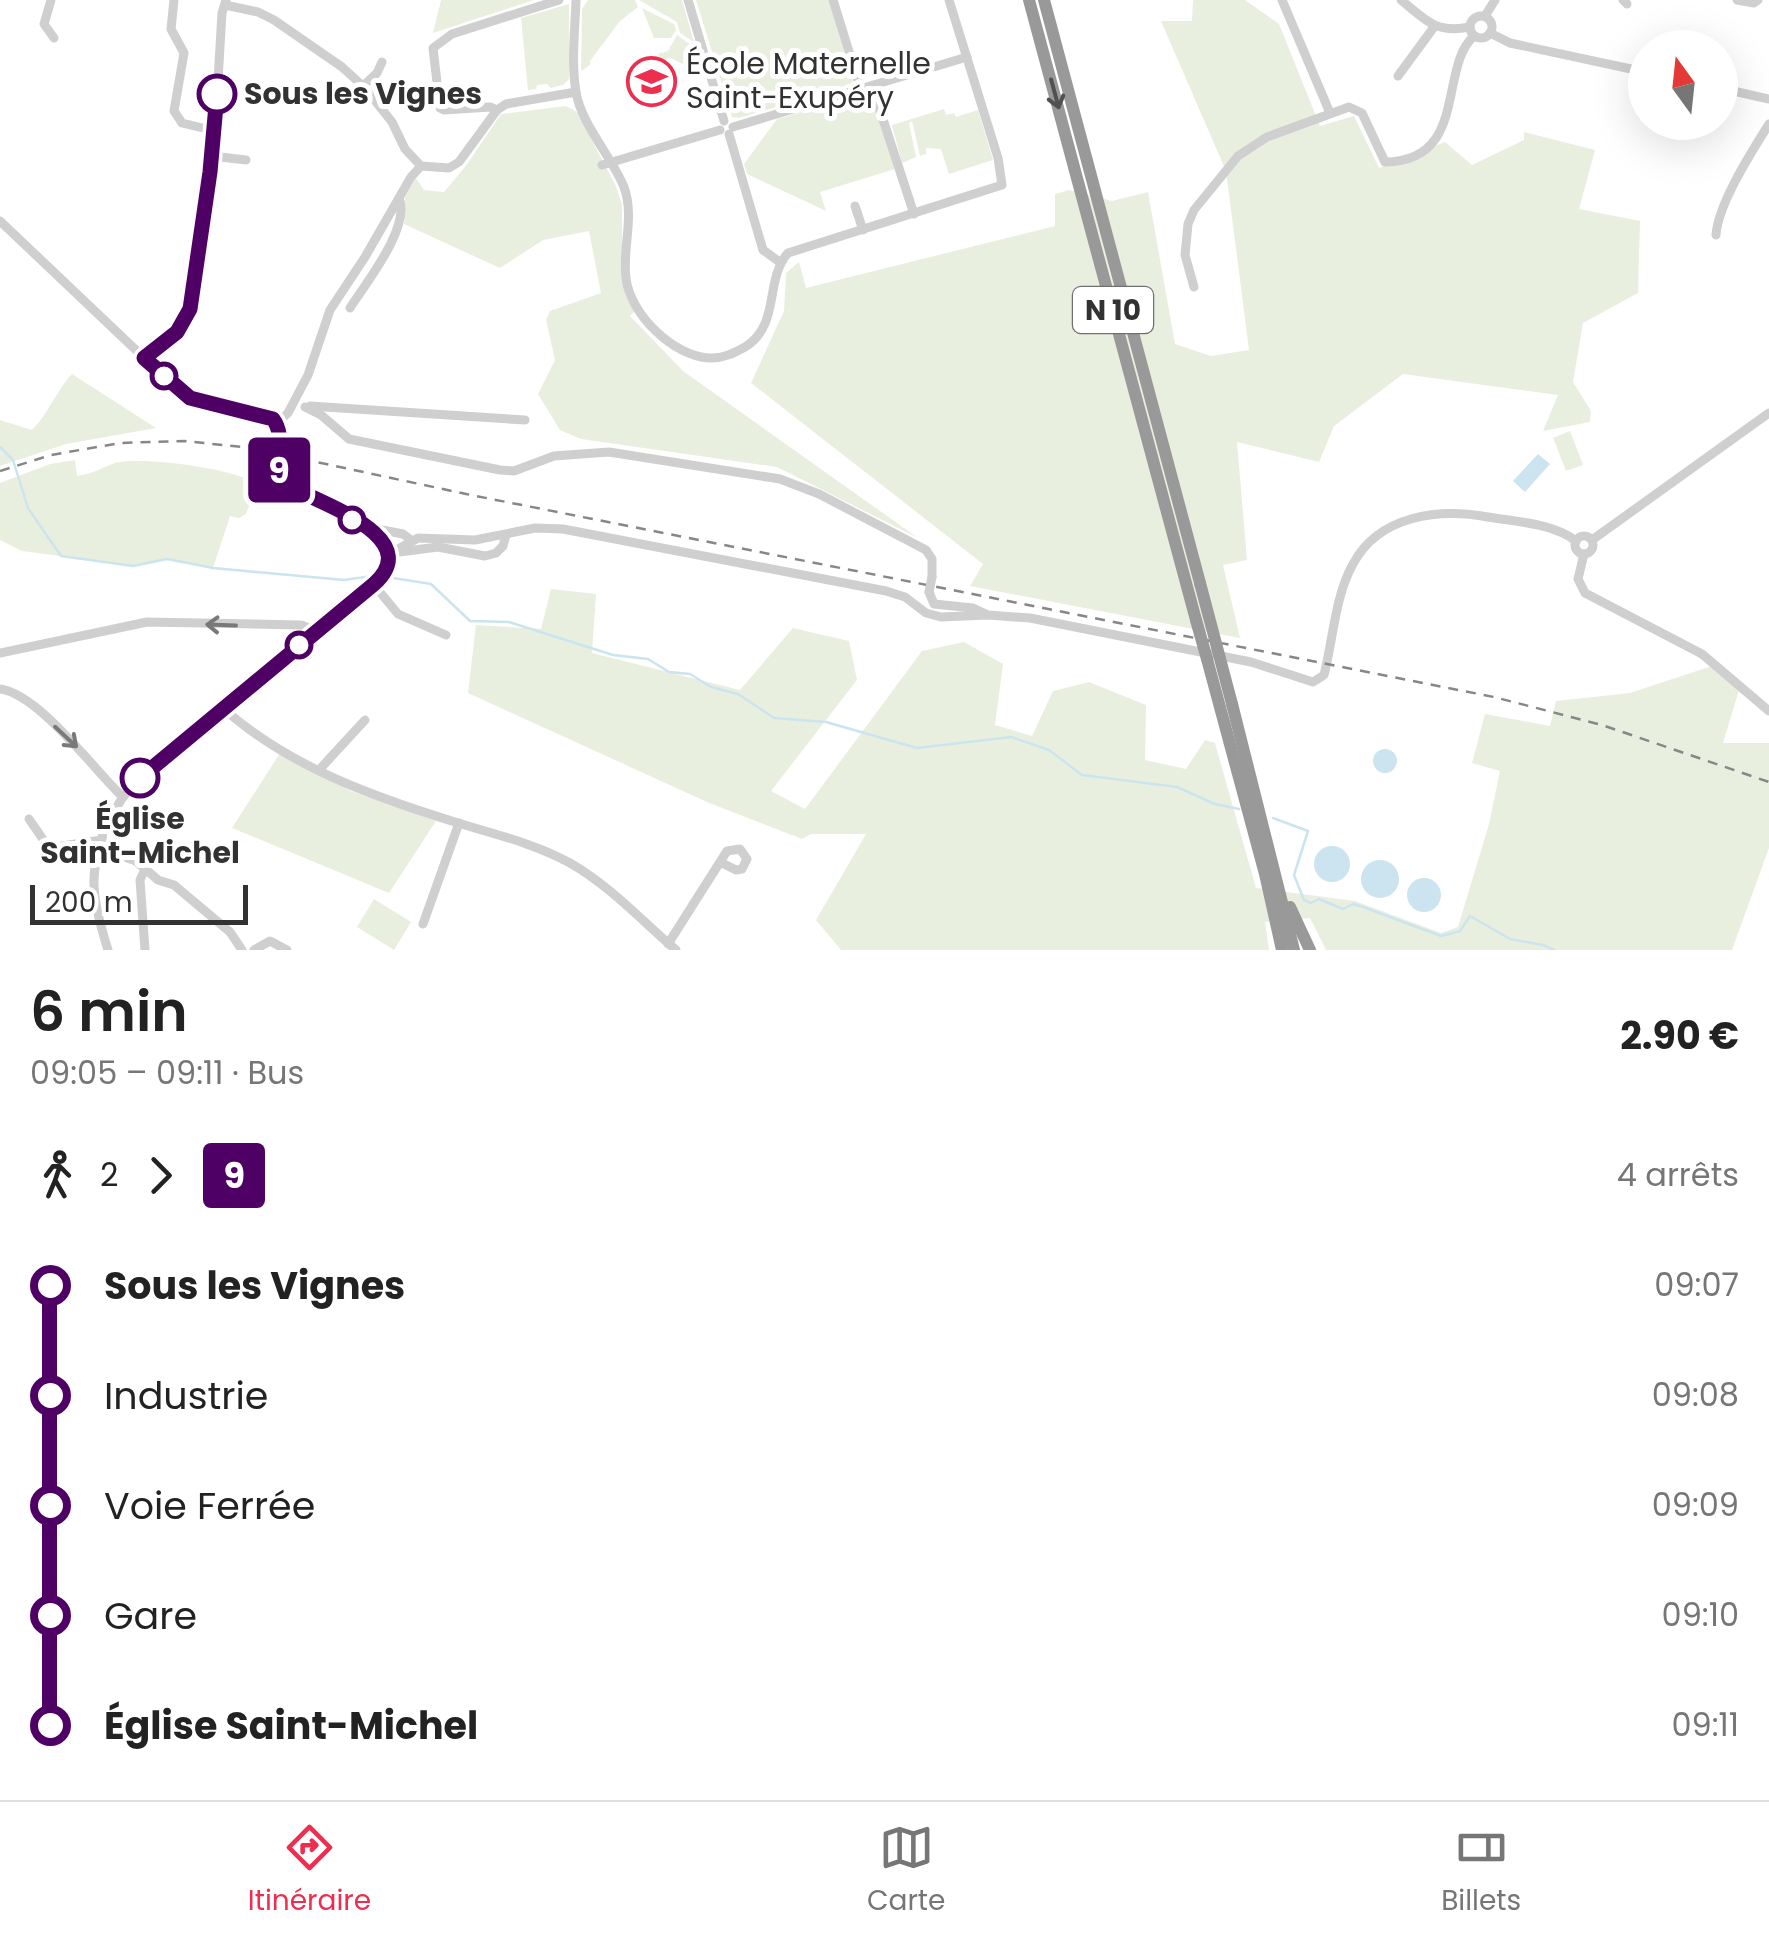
<!DOCTYPE html>
<html lang="fr">
<meta charset="utf-8">
<style>
:root{--surface:#fff;--page:#f2f2f2;--text:#222;--muted:#767676;--line:#e0e0e0;--accent:#ee2e4f}
body{margin:0;font-family:Poppins,sans-serif;background:var(--page);color:var(--text);height:100vh;display:flex;flex-direction:column;font-size:38px;white-space:nowrap}
*{box-sizing:border-box;margin:0}
p{font-size:32px;color:var(--muted)}
.icon{flex:none;width:55px;height:55px;fill:none;stroke:currentColor;stroke-width:2;stroke-linecap:round;stroke-linejoin:round}
.map{position:relative;height:950px;overflow:hidden}
.panel{display:flex;flex-direction:column;background:var(--surface);flex:1}
.panel>*{flex:none}
.badge{padding:0 20px;border-radius:8px;font-size:35px;line-height:65px}
.needle{width:65px;rotate:345deg}
.buttons{position:absolute;left:1628px;top:30px;display:grid;gap:20px}
.buttons a{display:grid;place-items:center;width:110px;height:110px;border-radius:50%;background:var(--surface);box-shadow:0 10px 40px #0002;font-size:50px}
.scale{position:absolute;left:30px;bottom:25px;width:218px;box-sizing:border-box;padding-left:10px;border:5px solid #323232;border-top:0;font-size:28px;line-height:35px;white-space:nowrap;color:#323232;-webkit-text-stroke:8px #fff;paint-order:stroke}
.map>.badge{position:absolute;translate:-50% -50%;box-shadow:0 0 0 5px #fff}
.legs{display:flex;align-items:center;gap:15px;height:110px;padding:0 30px;font-size:32px}
.legs p{margin-inline-start:auto}
.headline{display:flex;align-items:center;justify-content:space-between;height:170px;padding:0 30px}
h1{font-size:55px;font-weight:600;line-height:75px}
ul{padding:0 30px;list-style:none}
li{display:flex;align-items:center;gap:35px;height:110px;font-size:38px}
li i{display:grid;place-items:center;width:15px;height:100%;margin:0 12px;background:currentColor}
li i::after{content:'';width:25px;height:25px;margin:-12px;border:8px solid;border-radius:50%;background:var(--surface)}
li p{margin-inline-start:auto}
li:first-child i{background:linear-gradient(#0000 50%,currentColor 0)}
li:last-child i{background:linear-gradient(currentColor 50%,#0000 0)}
.tab-bar{display:flex;justify-content:space-around;align-items:center;height:140px;border-top:2px solid var(--line);background:var(--surface);font-size:28px;color:var(--muted)}
.tab-bar a{display:grid;justify-items:center;gap:5px}
.tab-bar .active{color:var(--accent)}
.map>svg:first-child{display:block}
.green{fill:#e9efdf}
.water{fill:#cbe4ef}
.lines{fill:none;stroke-linecap:round;stroke-linejoin:round}
.stream{stroke:#cbe4ef;stroke-width:2.5}
.minor{stroke:#cfcfcf;stroke-width:9}
.highway{stroke:#999;stroke-width:12}
.rail{stroke:#878787;stroke-width:2.5;stroke-dasharray:10 8;stroke-linecap:butt}
.minor-bridge{stroke:#cfcfcf;stroke-width:9}
.highway-bridge{stroke:#999;stroke-width:12}
.oneway{stroke:#515151}
.oneway2{stroke:#797979}
.line-1-casing{stroke:#fff;stroke-width:22}
.line-1{stroke:#4f0064;stroke-width:15}
.stop-1-dot{fill:#fff;stroke:#4f0064;stroke-width:5}
.labels{text-anchor:middle;stroke-width:10;stroke-linejoin:round;paint-order:stroke}
.shield{fill:#fff;stroke:#707070;stroke-width:2.5}
.shield-label{font-size:28px;font-weight:bold;fill:#323232}
.poi-label{font-size:30px;fill:#323232;stroke:#fff;text-anchor:start}
.stop-label{font-size:30px;font-weight:bold;fill:#323232;stroke:#fff;text-anchor:start}
</style>
<div class="map">
<svg width="1769" height="950" viewBox="0 0 1769 950">
<rect width="100%" height="100%" fill="#fff"/>
<g class="green">
<path d="M441,0H534L433,33Z"/>
<path d="M588,0H635L638,7L620,21L590,61V65L581,71L582,9Z"/>
<path d="M639,0H682L694,42L680,33L677,22Z"/>
<path d="M696,0H829L853,82L807,102L803,99L739,118L732,117Z"/>
<path d="M1193,0H1245L1279,24L1320,126L1354,116L1379,168L1445,142L1472,165L1524,140V132L1595,150L1579,209L1640,221L1638,293L1583,323L1573,382L1591,411L1590,422L1543,431L1558,395L1403,374L1334,426L1319,462L1237,442L1247,560L1223,565L1240,638L970,586L983,564L751,383L784,311L786,273L799,262L806,288L1055,226V194L1069,190L1112,201L1148,192L1175,344L1211,356L1249,350L1226,171L1161,21H1192Z"/>
<path d="M569,4V79L563,85L551,88L547,84L537,85L536,89L528,90L521,18Z"/>
<path d="M642,8L674,24L676,30L671,38H654Z"/>
<path d="M677,35L695,48L702,74L671,58L661,61L658,54L668,51Z"/>
<path d="M870,92L895,169L820,192L826,211L747,174L744,164L777,119Z"/>
<path d="M566,106L577,112L615,184L622,204V273L635,311L630,316L683,371L918,538L777,467L581,439L560,430L538,394L555,360L546,320L550,311L601,293L589,231L543,240L500,268L404,224L405,197L416,178L424,190L444,192L465,167L501,114Z"/>
<path d="M944,109L946,115L954,113L956,117L978,110L993,160L949,174L941,149L926,148V154L920,156L912,121L909,123L916,157L902,163L892,125Z"/>
<path d="M72,374L156,428L66,444L0,466V420L32,430C49,413 56,391 72,374Z"/>
<path d="M1570,431L1583,465L1566,471L1553,438Z"/>
<path d="M75,460L77,476C93,474 101,468 115,463C139,456 239,468 257,485L246,514L239,518L230,516L213,568L167,559L133,566L92,560L22,551L0,540V483L50,464Z"/>
<path d="M551,589L596,594L592,653L740,690L793,628L849,641L857,680L771,791L805,809L922,651L964,642L1003,664L995,725L1032,736L1053,691L1089,682L1146,705L1145,760L1186,769L1205,740L1215,743L1256,888L1355,901L1441,933L1458,927L1489,824L1500,771L1472,763L1485,714L1550,726L1556,701L1630,693L1712,666L1739,690L1723,743H1769V848L1732,950H1326L1310,918L1265,922L1269,950H841L816,920L866,834H811L802,839L707,802L468,693L476,625L541,629Z"/>
<path d="M280,753L351,791L436,821L389,893L232,828Z"/>
<path d="M374,899L411,922L394,950L357,927Z"/>
</g>
<g class="water">
<path d="M1538,454L1550,464L1525,492L1513,481Z"/>
<circle cx="1385" cy="761" r="12"/>
<circle cx="1332" cy="864" r="18"/>
<circle cx="1380" cy="879" r="19"/>
<circle cx="1424" cy="895" r="17"/>
</g>
<g class="lines">
<g class="stream">
<path d="M0,447L13,460L28,508L61,556L133,566L167,559L213,568L344,580L379,575"/>
<path d="M387,577L431,584L470,621L509,622L613,655L648,659L669,672L690,674L711,687L738,694L774,718L826,722L917,748L1011,737L1049,750L1082,775L1177,787L1215,804L1239,809"/>
<path d="M1273,818L1308,831L1294,875L1304,900L1311,903L1319,899L1343,909L1353,904L1363,907L1441,936L1460,931L1470,916L1510,939L1543,945L1554,950"/>
</g>
<g class="minor">
<path d="M51,0L44,24L54,38"/>
<path d="M174,0L171,29L184,53L174,111L182,123L215,131"/>
<path d="M576,0C575,29 571,63 576,92C581,124 612,157 624,187C635,217 622,248 626,278C630,314 673,356 709,358C722,359 734,353 745,347C781,325 764,280 788,253L1002,185L998,158L949,0"/>
<path d="M688,0L724,121"/>
<path d="M833,0L860,87"/>
<path d="M1282,0L1330,113"/>
<path d="M1401,0C1426,20 1435,34 1470,27"/>
<path d="M1623,0L1627,4"/>
<path d="M1737,0L1754,3L1758,0"/>
<path d="M225,5L258,12L274,20L342,67L365,88L392,122L405,149L421,166"/>
<circle cx="1481" cy="27" r="11"/>
<path d="M1485,16L1495,0"/>
<path d="M1490,33L1510,43L1645,72"/>
<path d="M1398,76L1434,27"/>
<path d="M363,86L377,73L382,62"/>
<path d="M872,86L914,214"/>
<path d="M1720,88L1769,99"/>
<path d="M497,110L490,107L444,110L440,108L433,48L452,34L559,0"/>
<path d="M733,127L967,57"/>
<path d="M729,134L763,250L781,263"/>
<path d="M212,156L246,160"/>
<path d="M602,165L720,130"/>
<path d="M421,166L449,168L459,162L497,110L506,104L576,92"/>
<path d="M855,206L863,230"/>
<path d="M0,221L178,390L195,400L268,416L277,423"/>
<path d="M1716,235C1718,204 1752,151 1769,124"/>
<path d="M1194,287L1185,255L1188,224L1194,210L1238,156L1267,137L1349,107L1362,113L1385,162C1469,161 1438,67 1474,36"/>
<path d="M350,308C366,283 411,227 399,198"/>
<path d="M143,358L177,332L190,309L215,131L222,13L226,0"/>
<path d="M310,406L525,420"/>
<path d="M305,407L321,415L349,439L500,470L514,471L554,456L609,452L780,479L819,494L926,550L932,559V577"/>
<path d="M277,423L288,413L308,375L330,310L365,257L411,177L421,166"/>
<path d="M372,528L403,534L411,540"/>
<circle cx="1584" cy="545" r="9"/>
<path d="M1592,540L1769,413"/>
<path d="M399,552L438,547L485,556L496,553L503,546L506,535"/>
<path d="M391,553L418,538L475,540L535,528L563,529L886,591L905,597L926,613L941,617L988,615L1030,618L1251,662L1313,682L1324,675C1333,640 1335,596 1353,564C1379,515 1439,508 1488,517C1517,522 1553,523 1576,541"/>
<path d="M1584,554L1578,579L1585,593L1702,654L1769,711"/>
<path d="M374,585L398,614L446,635"/>
<path d="M929,592L934,604L973,608L986,614"/>
<path d="M0,653L147,622L301,625L317,631"/>
<path d="M0,689C39,694 94,770 123,797"/>
<path d="M223,708C287,766 374,797 455,822C493,834 534,843 570,863C609,885 642,921 676,950"/>
<path d="M319,770L365,720"/>
<path d="M29,819L49,848L102,840"/>
<path d="M105,845C83,871 99,921 108,950"/>
<path d="M423,924L459,823"/>
<path d="M668,944L727,851L740,849L747,859L742,869L736,870L720,862"/>
<path d="M145,950L140,880L145,869"/>
<path d="M242,950L230,932L174,885L158,880L136,861L112,853L102,840L103,829L123,797L154,764L374,585L389,566L391,553L380,537L368,527L283,483L279,471L277,423"/>
<path d="M254,950L270,941L287,950"/>
</g>
<g class="highway">
<path d="M1029,0L1196,620"/>
<path d="M1044,0L1200,583"/>
<path d="M1207,659L1265,874L1282,950"/>
<path d="M1232,704L1294,950"/>
<path d="M1290,907L1310,950"/>
</g>
<path class="rail" d="M0,471L51,455L120,443L185,441L251,448L466,494L1494,697L1602,725L1769,782"/>
<path class="minor-bridge" d="M929,592L932,577"/>
<g class="highway-bridge">
<path d="M1200,583L1232,704"/>
<path d="M1196,620L1207,659"/>
</g>
</g>
<defs><path id="oneway-shaft" d="M-6 0H5M1.5-3L5.5 0L1.5 3" fill="none" stroke-width="1.6" stroke-linecap="round" stroke-linejoin="round" transform="scale(2.5)"/></defs>
<use class="oneway" href="#oneway-shaft" transform="translate(1055 94) rotate(75)"/>
<g class="oneway2">
<use href="#oneway-shaft" transform="translate(221 625) rotate(-178)"/>
<use href="#oneway-shaft" transform="translate(66 737) rotate(43)"/>
</g>
<g class="lines">
<defs>
<path id="line-1" d="M140,778L374,584C428,536 315,502 283,483C275,463 286,436 273,419L190,398L144,358L177,332L190,309L210,172L217,94"/>
</defs>
<use href="#line-1" class="line-1-casing"/>
<use href="#line-1" class="line-1"/>
</g>
<defs>
<symbol id="school-ring" viewBox="-11 -11 22 22"><circle r="9.5" fill="#fff" stroke="#ee2e4f" stroke-width="1.5"/><path d="M0-5L7-2L0 1L-7-2ZM-4 1L0 2.5L4 1V4Q0 6-4 4Z" fill="#ee2e4f"/></symbol>
</defs>
<g fill-rule="evenodd">
<use href="#school-ring" x="624" y="54" width="55" height="55"/>
</g>
<g class="stop-1-dot">
<circle cx="217" cy="94" r="18"/>
<circle cx="164" cy="376" r="12"/>
<circle cx="352" cy="520" r="12"/>
<circle cx="299" cy="645" r="12"/>
<circle cx="140" cy="778" r="18"/>
</g>
<g class="labels">
<rect class="shield" x="1073" y="287" width="80" height="46" rx="8"/>
<g class="shield-label">
<text x="1113" y="320">N 10</text>
</g>
<g class="poi-label">
<text x="686" y="74">École Maternelle<tspan x="686" dy="34">Saint-Exupéry</tspan></text>
</g>
<g class="stop-label">
<text x="244" y="104">Sous les Vignes</text>
<text x="140" y="829" text-anchor="middle">Église<tspan x="140" dy="34">Saint-Michel</tspan></text>
</g>
</g>
</svg>
<div class="buttons">
<a><svg class="needle" viewBox="-14 -14 28 28"><path d="M0-13l5 13h-10z" fill="#e53935"/><path d="M0 13l5-13h-10z" fill="#767676"/></svg></a>
</div>
<div class="scale">200 m</div>
<b class="badge" style="left:279px;top:470px;background:#4f0064;color:#fff">9</b>
</div>
<section class="panel">
<div class="headline"><div><h1>6 min</h1><p>09:05 – 09:11 · Bus</p></div><b>2.90 €</b></div>
<div class="legs"><svg class="icon" aria-label="walk" viewBox="0 0 24 24"><circle cx="13" cy="4" r="2"/><path d="M13 8l-2 6 4 7M11 14l-3 7M7 12l3-4h3l4 4"/></svg>2<svg class="icon" aria-label="forward" viewBox="0 0 24 24"><path d="M9 5l7 7-7 7"/></svg><b class="badge" style="background:#4f0064;color:#fff">9</b><p>4 arrêts</p></div>
<ul>
<li><i style="color:#4f0064"></i><b>Sous les Vignes</b><p>09:07</p></li>
<li><i style="color:#4f0064"></i><span>Industrie</span><p>09:08</p></li>
<li><i style="color:#4f0064"></i><span>Voie Ferrée</span><p>09:09</p></li>
<li><i style="color:#4f0064"></i><span>Gare</span><p>09:10</p></li>
<li><i style="color:#4f0064"></i><b>Église Saint-Michel</b><p>09:11</p></li>
</ul>
</section>
<nav class="tab-bar">
<a class="active"><svg class="icon" aria-label="directions" viewBox="0 0 24 24"><path d="M12 3l9 9-9 9-9-9zM9 14v-3h6M13 9l2 2-2 2"/></svg>Itinéraire</a>
<a><svg class="icon" aria-label="map" viewBox="0 0 24 24"><path d="M3 6l6-2 6 2 6-2v14l-6 2-6-2-6 2zM9 4v14M15 6v14"/></svg>Carte</a>
<a><svg class="icon" aria-label="tickets" viewBox="0 0 24 24"><path d="M3 7h18v10H3zM15 7v10"/></svg>Billets</a>
</nav>
